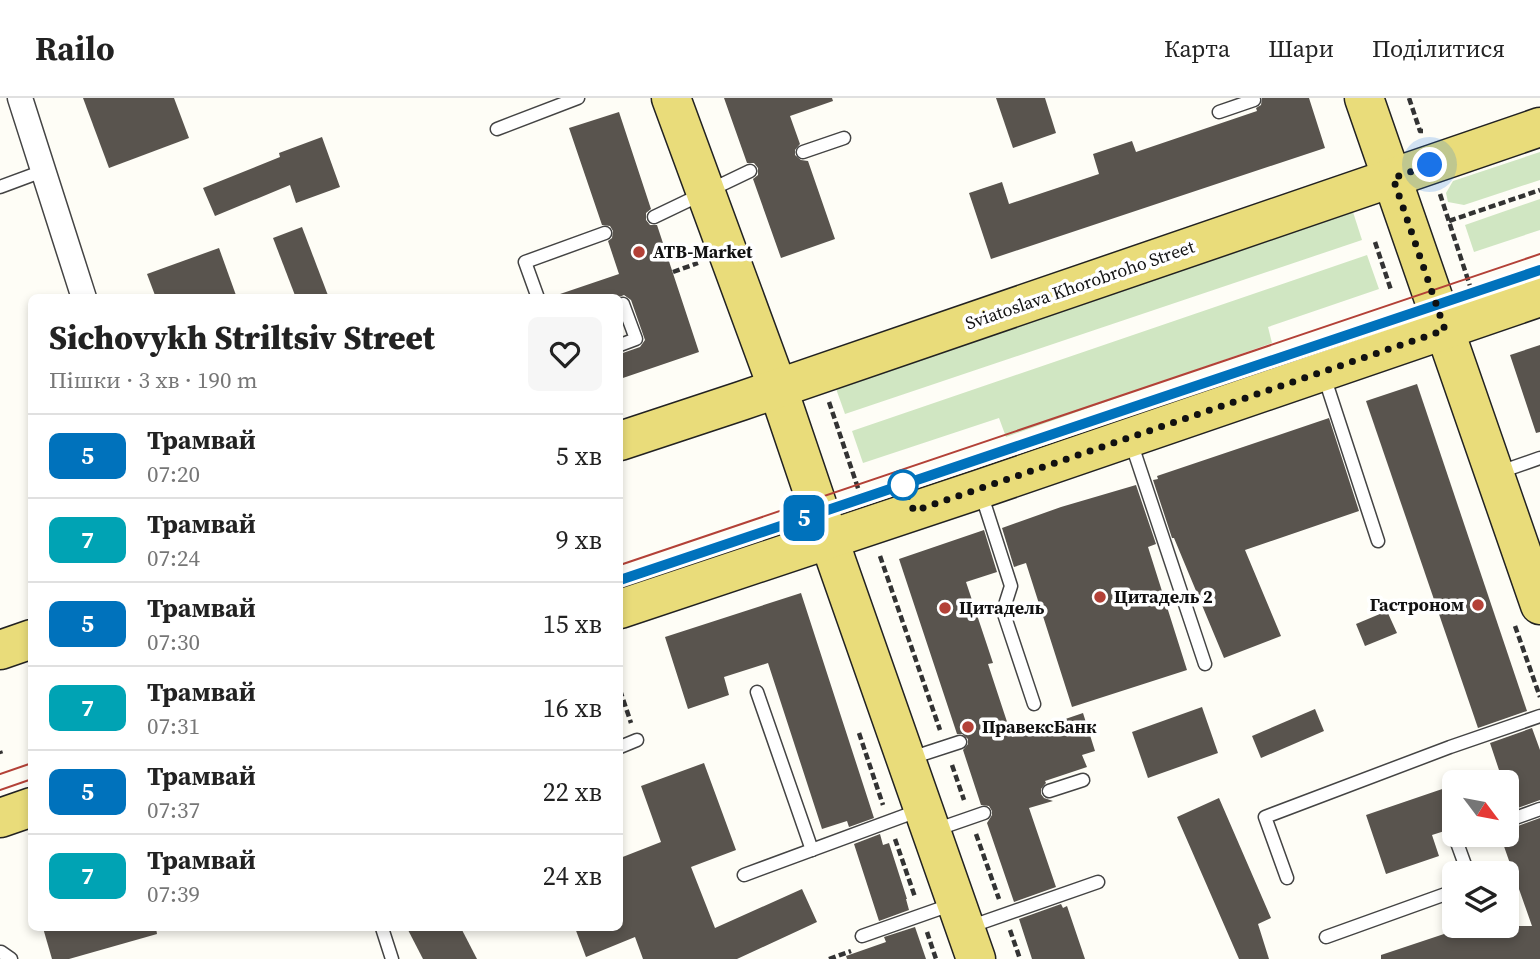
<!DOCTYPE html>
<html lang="uk">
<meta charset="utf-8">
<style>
:root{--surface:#fff;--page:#f6f6f6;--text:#222;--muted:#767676;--line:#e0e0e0}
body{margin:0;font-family:"Source Serif 4",serif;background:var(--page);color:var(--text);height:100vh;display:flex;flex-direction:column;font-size:26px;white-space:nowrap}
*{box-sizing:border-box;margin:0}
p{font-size:23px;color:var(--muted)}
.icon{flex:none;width:38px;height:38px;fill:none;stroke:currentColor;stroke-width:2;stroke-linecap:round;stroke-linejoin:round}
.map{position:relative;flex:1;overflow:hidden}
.details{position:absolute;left:28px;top:196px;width:595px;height:637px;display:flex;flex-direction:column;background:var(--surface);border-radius:10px;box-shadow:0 4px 10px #0003}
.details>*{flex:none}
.badge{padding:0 14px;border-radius:10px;font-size:24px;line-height:46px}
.needle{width:46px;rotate:122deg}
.fabs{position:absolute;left:1442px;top:672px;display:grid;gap:14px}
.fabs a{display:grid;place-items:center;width:77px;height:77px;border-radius:10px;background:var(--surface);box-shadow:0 4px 10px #0003;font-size:35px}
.you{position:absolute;width:35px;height:35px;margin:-18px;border:5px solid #fff;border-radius:50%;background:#1a73e8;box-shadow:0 0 0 10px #1a73e833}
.map>.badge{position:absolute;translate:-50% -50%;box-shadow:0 0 0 4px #fff}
.round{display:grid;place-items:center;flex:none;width:74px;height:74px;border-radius:10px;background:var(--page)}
.summary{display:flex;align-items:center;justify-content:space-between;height:119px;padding:0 21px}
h1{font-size:33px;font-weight:800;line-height:52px}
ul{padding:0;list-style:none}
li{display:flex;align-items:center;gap:21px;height:84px;padding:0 21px;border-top:2px solid var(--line)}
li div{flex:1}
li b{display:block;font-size:26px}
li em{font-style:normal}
li .badge{min-width:77px;font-weight:700;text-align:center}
header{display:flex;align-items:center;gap:42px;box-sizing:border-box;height:98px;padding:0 35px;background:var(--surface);border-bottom:2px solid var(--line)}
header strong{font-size:33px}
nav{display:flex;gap:38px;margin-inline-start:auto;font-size:24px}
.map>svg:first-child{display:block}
.green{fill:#d0e6c2}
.building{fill:#59544e}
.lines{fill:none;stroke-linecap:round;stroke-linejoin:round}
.service-casing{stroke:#444;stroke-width:15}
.minor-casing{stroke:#444;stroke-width:27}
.primary-casing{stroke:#222;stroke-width:41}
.path{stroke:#333;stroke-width:4.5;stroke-dasharray:7 3.5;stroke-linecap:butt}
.service{stroke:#fff;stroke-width:12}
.minor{stroke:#fff;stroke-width:24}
.primary{stroke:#e9dc7a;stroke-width:38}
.tram{stroke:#b34137;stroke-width:2}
.line-casing{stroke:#fff;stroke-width:16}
.line{stroke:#0072bc;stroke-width:10}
.walk{stroke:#111;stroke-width:7;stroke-dasharray:0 12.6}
.poi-dot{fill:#b34137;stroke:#fff;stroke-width:2.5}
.stop-dot{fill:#fff;stroke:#0072bc;stroke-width:3.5}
.labels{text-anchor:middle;stroke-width:7;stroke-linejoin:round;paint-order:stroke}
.poi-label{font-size:18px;font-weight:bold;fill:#111;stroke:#fff;text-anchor:start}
.street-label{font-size:18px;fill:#111;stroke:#fff}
</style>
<header>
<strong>Railo</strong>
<nav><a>Карта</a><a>Шари</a><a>Поділитися</a></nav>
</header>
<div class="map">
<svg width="1540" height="861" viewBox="0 0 1540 861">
<rect width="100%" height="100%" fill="#fefdf6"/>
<g class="green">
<path d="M1540,54V82L1464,107L1448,104L1446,95L1453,83Z"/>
<path d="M1540,101V132L1474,154L1465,127Z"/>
<path d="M1353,114L1362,142L845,316L834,285Z"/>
<path d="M1367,157L1379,191L1268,229L1272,245L1006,339L999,320L863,365L852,333Z"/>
</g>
<g class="building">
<path d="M83,0H174L189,40L109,70Z"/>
<path d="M724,0H832L833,3L790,18L800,46L795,52V57L801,62L808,63L835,141L781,160L753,81L758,77V70L754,65H747Z"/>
<path d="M996,0H1045L1056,35L1013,50Z"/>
<path d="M1262,0H1309L1325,50L991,161L969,95L1002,84L1009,106L1099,76L1093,56L1132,43L1136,54L1257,13L1256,10L1261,7Z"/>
<path d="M619,14L651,111L646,115V122L650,127H657L699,254L620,281V256L640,249L645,242L631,202L624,197L617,200H561L560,196L619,176L608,143L612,140L613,133L610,128L602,127L569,30Z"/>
<path d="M322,39L340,89L296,105L290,87L215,118L203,90L280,59L279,55Z"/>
<path d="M302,129L329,200H296L273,140Z"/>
<path d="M219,150L237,200H156L147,176Z"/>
<path d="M1540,247V334L1536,335L1510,257Z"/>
<path d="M1417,286L1527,613L1478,630L1366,303Z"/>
<path d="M1329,320L1359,413L1245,452L1281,538L1224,560L1174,440H1172L1153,382L1158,381L1157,378Z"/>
<path d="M1136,387L1156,446L1148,449L1187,572L1072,609L1026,465L1014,469L1002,430L1061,409Z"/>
<path d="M984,432L997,474L966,484L993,565L988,566L1012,639L1083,615L1095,653L1082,657L1087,669L1045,683L1046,685L1041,691V696L1044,700L1053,703L1029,710L1056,789L1014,804L987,725L992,717V713L989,708L981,707L963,652L968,646V641L962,636H957L899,461Z"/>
<path d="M801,495L874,720L849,729L847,723L822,731L768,565L724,579L729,597L688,611L665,539Z"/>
<path d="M1387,513L1397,535L1365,548L1356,526Z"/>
<path d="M1202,609L1218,655L1148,680L1132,634Z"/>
<path d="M1315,611L1324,633L1261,660L1252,638Z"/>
<path d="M1532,630L1540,652V702L1507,714V684H1503L1490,645Z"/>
<path d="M704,665L736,752L691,769L715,830L802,791L817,824L737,861H643L635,839L586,859L575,830H620V760L661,744L641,688Z"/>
<path d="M1454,687V730L1432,737L1439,758L1386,776L1366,717Z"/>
<path d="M1219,700L1271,820L1258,826L1269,861H1239L1177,719Z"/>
<path d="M1540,720V861H1381V857L1468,828H1532L1500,737H1507V732Z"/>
<path d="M880,736L883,747L889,745L907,801H906L909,812L879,823L854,746Z"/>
<path d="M1061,806L1063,810L1067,808L1085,861H1032L1019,821Z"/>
<path d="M915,829L926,861H847L846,858L886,844L884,839Z"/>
<path d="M43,830H156L157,836L69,861H52Z"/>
<path d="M407,830H461L477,861H423Z"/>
</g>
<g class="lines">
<defs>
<g id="service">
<path d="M1219,14L1254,2"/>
<path d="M497,31L578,0"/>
<path d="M803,54L844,40"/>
<path d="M0,89L43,73"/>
<path d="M654,119L750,73"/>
<path d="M538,200L525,164L605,135"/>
<path d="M620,208L623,206L636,241L620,247"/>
<path d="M1324,278L1378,443"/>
<path d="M1131,344L1205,566"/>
<path d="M1497,375L1540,360"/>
<path d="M981,395L1011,488L1003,513L1034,606"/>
<path d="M757,594L812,752"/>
<path d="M620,649L637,642"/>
<path d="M911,660L960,644"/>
<path d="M1049,693L1083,682"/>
<path d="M1507,723L1540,711"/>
<path d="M935,732L984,715"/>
<path d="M1468,775L1456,742L1470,737"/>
<path d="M744,777L920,712"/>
<path d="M1287,780L1265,719L1450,649L1540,618"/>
<path d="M969,829L1098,784"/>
<path d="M382,830L392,861"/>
<path d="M862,838L953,806"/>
<path d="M1326,839L1454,793"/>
<path d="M1,854L11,861"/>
</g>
<path id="minor" d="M20,0L84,200"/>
<g id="primary">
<path d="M671,0L778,291L837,465L976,861"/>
<path d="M1364,0L1540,507"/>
<path d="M620,343L741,303L1540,29"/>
<path d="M620,511L980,391L1540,199"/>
<path d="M0,552L32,541"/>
<path d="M0,720L32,709"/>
</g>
</defs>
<use href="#service" class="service-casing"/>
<use href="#minor" class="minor-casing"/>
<use href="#primary" class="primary-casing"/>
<g class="path">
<path d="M1409,0L1420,33H1423"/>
<path d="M1440,96L1471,191"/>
<path d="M1449,123L1540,92"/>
<path d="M1375,144L1391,192"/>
<path d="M673,174L698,165"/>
<path d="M829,304L861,399"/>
<path d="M880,458L940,632"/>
<path d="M1515,528L1540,599"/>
<path d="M620,592L631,625"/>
<path d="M859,635L883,707"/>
<path d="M0,653L1,656"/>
<path d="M952,667L964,702"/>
<path d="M976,736L999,801"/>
<path d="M895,741L915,799"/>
<path d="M1010,832L1020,861"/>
<path d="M927,834L936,861"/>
<path d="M829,861L851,853"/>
</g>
<use href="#service" class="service"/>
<use href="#minor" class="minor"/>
<use href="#primary" class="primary"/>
<g class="tram">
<path d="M620,467L1540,156"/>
<path d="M620,482L1540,172"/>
<path d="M0,676L32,665"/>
<path d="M0,692L32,681"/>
</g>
</g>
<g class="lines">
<defs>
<path id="line" d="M620,482L1540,172"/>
</defs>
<use href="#line" class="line-casing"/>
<use href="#line" class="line"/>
<path class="walk" d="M903,387L914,413L1445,232L1393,80L1430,67"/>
</g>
<g class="poi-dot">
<circle cx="639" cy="154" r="7"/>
<circle cx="1100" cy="499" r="7"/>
<circle cx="1478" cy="507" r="7"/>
<circle cx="945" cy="510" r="7"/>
<circle cx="968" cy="629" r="7"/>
</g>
<circle class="stop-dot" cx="903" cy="387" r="14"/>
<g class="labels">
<g class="poi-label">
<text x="653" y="160">ATB-Market</text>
<text x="1114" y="505">Цитадель 2</text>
<text x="1464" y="513" text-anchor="end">Гастроном</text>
<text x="959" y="516">Цитадель</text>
<text x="982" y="635">ПравексБанк</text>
</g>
<g class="street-label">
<text transform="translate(1080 187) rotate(-19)" y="6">Sviatoslava Khorobroho Street</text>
</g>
</g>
</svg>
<div class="fabs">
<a><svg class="needle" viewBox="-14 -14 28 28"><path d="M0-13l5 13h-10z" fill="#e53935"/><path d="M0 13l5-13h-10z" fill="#767676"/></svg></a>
<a><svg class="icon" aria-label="layers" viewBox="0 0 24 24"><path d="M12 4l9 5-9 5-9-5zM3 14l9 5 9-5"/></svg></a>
</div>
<div class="you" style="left:1430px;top:67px"></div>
<b class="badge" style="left:804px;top:420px;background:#0072bc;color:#fff">5</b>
<section class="details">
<div class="summary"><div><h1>Sichovykh Striltsiv Street</h1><p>Пішки · 3 хв · 190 m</p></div><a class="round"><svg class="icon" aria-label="heart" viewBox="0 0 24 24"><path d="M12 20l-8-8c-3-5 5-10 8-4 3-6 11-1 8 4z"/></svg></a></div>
<ul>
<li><span class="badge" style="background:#0072bc;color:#fff">5</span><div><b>Трамвай</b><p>07:20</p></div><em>5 хв</em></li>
<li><span class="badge" style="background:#00a3b4;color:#fff">7</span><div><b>Трамвай</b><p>07:24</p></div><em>9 хв</em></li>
<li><span class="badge" style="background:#0072bc;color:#fff">5</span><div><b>Трамвай</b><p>07:30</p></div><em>15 хв</em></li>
<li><span class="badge" style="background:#00a3b4;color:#fff">7</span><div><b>Трамвай</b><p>07:31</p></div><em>16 хв</em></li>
<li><span class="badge" style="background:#0072bc;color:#fff">5</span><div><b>Трамвай</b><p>07:37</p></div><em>22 хв</em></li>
<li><span class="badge" style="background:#00a3b4;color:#fff">7</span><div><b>Трамвай</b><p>07:39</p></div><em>24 хв</em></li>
</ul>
</section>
</div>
